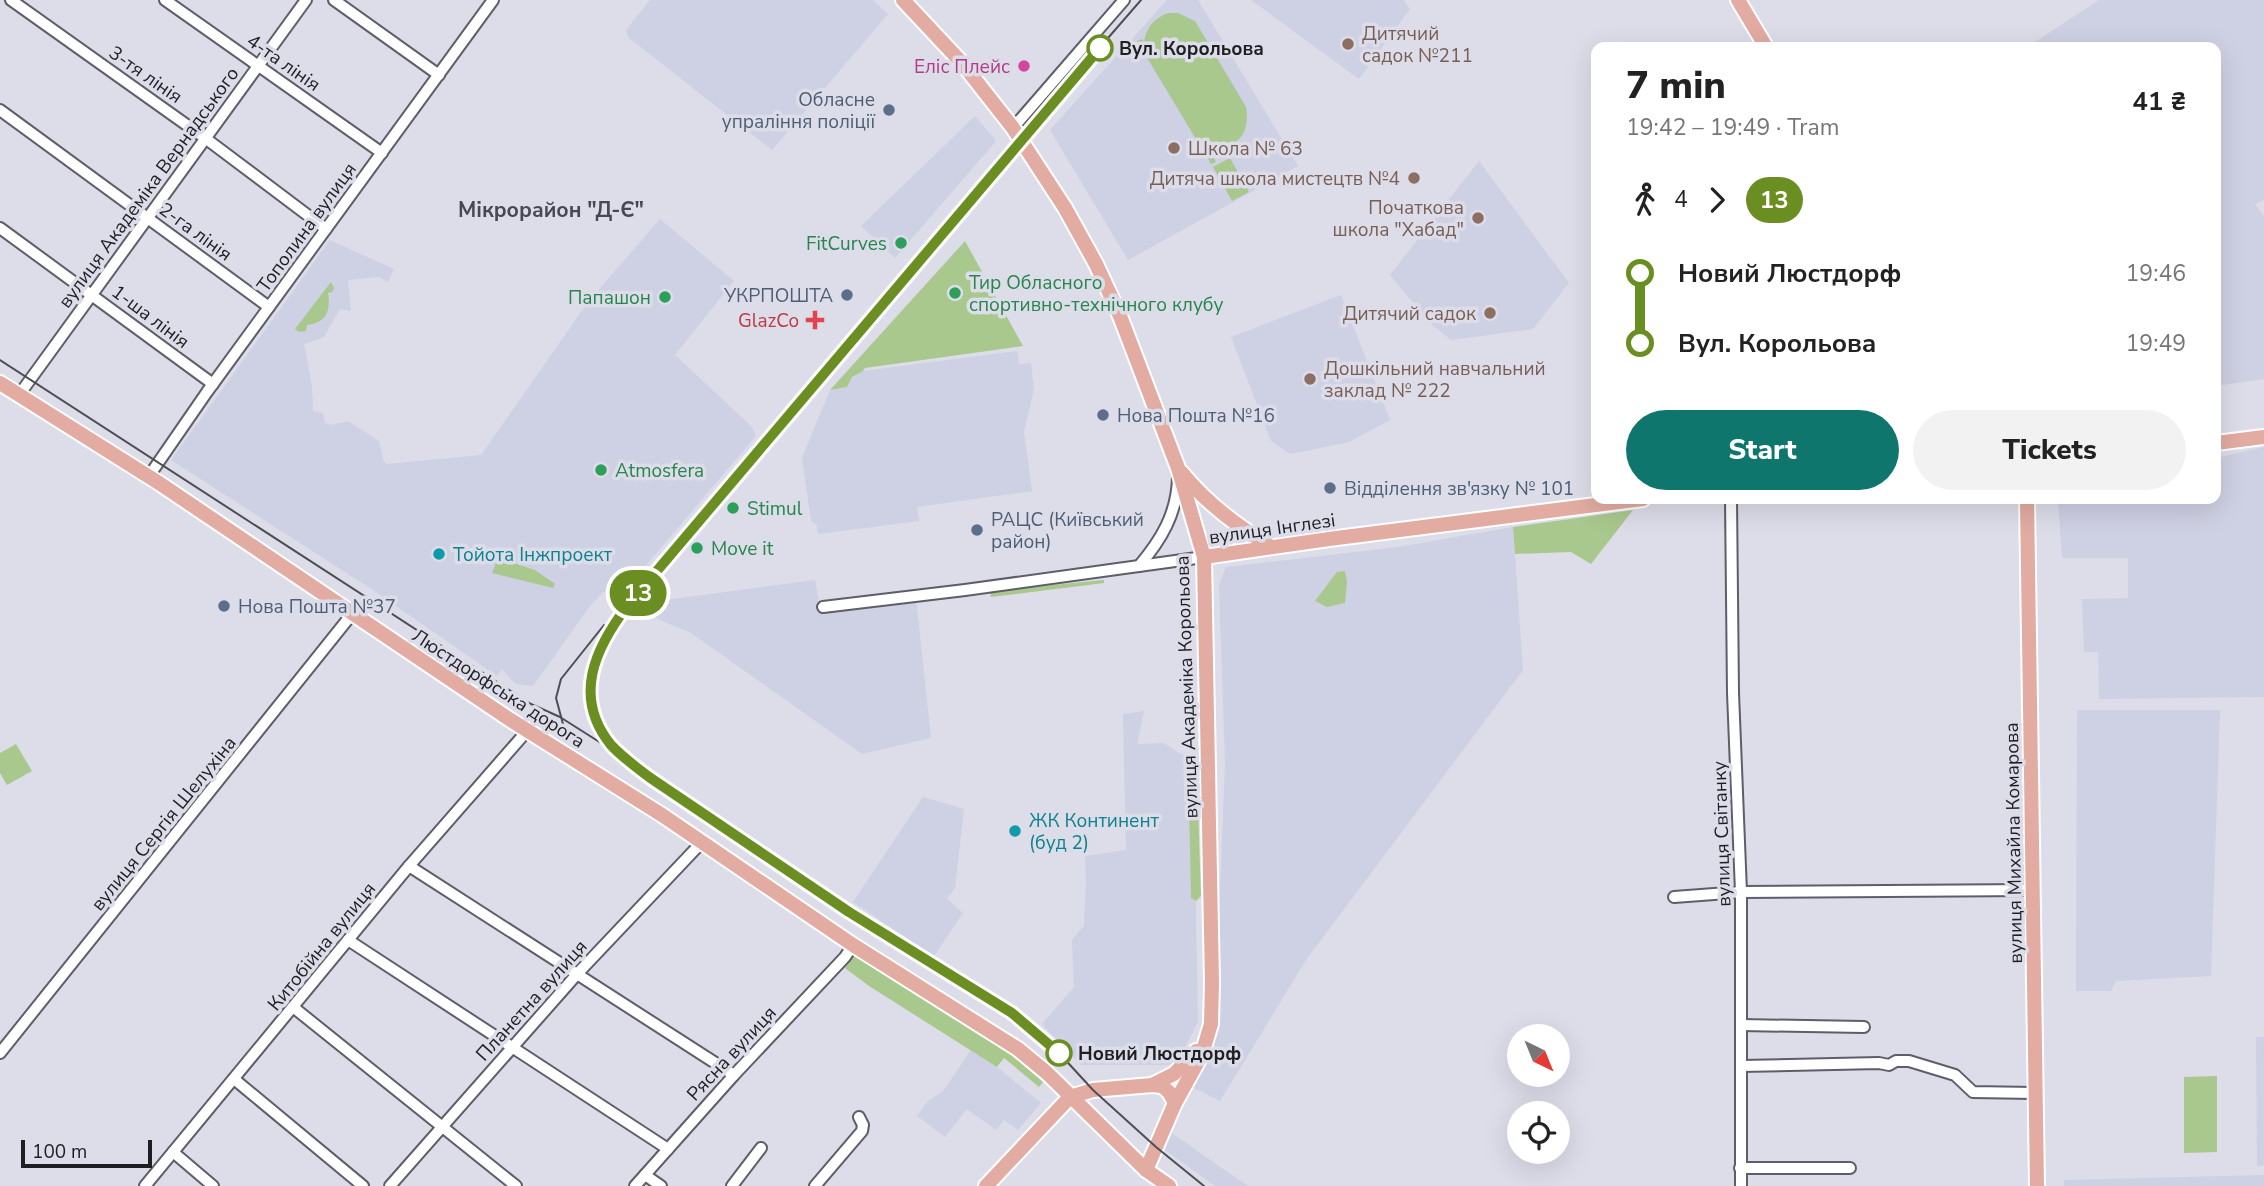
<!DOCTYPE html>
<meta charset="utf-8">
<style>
:root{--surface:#fff;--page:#f2f2f2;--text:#222;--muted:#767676;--accent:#0f766e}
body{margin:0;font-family:"Nunito Sans",sans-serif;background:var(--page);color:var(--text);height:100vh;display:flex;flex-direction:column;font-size:26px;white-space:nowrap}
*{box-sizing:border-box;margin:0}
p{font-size:23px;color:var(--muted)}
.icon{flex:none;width:38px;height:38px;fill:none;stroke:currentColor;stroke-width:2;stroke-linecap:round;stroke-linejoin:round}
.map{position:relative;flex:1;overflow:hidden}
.panel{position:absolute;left:1591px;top:42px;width:630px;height:462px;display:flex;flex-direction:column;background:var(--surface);border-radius:14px;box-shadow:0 7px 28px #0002}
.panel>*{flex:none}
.badge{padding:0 14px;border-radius:23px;font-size:24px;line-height:46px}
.needle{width:46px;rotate:137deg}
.buttons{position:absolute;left:1507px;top:1024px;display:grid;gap:14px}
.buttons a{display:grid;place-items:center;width:63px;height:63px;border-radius:50%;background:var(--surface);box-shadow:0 7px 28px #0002;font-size:35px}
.scale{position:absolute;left:21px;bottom:18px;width:131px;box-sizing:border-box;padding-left:7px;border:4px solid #1f1f23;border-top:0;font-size:19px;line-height:24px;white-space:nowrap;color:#1f1f23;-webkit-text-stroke:5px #dcdde9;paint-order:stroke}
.map>.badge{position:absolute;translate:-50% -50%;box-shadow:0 0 0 4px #fff}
.legs{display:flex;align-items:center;gap:10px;height:77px;padding:0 35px;font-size:23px}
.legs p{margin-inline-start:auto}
.summary{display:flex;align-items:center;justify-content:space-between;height:119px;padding:0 35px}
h1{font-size:38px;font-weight:800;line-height:52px}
.button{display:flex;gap:14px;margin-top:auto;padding:14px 35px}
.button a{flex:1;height:80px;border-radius:42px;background:var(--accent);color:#fff;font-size:28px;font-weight:800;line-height:80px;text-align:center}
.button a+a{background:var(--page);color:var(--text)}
ul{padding:0 35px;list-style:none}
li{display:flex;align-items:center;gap:24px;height:70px;font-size:26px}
li i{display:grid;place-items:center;width:10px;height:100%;margin:0 9px;background:currentColor}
li i::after{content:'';width:18px;height:18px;margin:-9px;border:5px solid;border-radius:50%;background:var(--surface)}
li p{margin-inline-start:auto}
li:first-child i{background:linear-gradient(#0000 50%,currentColor 0)}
li:last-child i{background:linear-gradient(currentColor 50%,#0000 0)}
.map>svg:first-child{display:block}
.built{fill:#ced0e3}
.green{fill:#a9c88d}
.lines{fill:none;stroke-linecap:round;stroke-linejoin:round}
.minor-casing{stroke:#5d5e67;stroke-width:14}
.major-casing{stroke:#fff;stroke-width:18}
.minor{stroke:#fff;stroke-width:10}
.major{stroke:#e2aca2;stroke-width:14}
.tram{stroke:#4d4e54;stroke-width:2}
.line-1-casing{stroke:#fff;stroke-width:16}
.line-1{stroke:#6b8e23;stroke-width:10}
.education-dot{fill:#8d6e63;stroke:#dcdde9;stroke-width:2.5}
.stop-1-dot{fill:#fff;stroke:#6b8e23;stroke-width:3.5}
.hotel-dot{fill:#d1479c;stroke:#dcdde9;stroke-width:2.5}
.service-dot{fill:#5c6f8a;stroke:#dcdde9;stroke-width:2.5}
.leisure-dot{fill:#2e9e5b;stroke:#dcdde9;stroke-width:2.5}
.health-dot{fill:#e0444e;stroke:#dcdde9;stroke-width:2.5}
.culture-dot{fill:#0f9aa8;stroke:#dcdde9;stroke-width:2.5}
.labels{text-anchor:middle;stroke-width:7;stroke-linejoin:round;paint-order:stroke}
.education-label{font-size:19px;fill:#785e54;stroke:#dcdde9;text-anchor:start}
.stop-label{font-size:19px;font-weight:bold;fill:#1f1f23;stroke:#dcdde9;text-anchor:start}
.street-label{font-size:19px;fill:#1f1f23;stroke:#dcdde9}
.hotel-label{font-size:19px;fill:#b23c85;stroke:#dcdde9;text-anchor:end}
.service-label{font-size:19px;fill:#4e5e75;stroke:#dcdde9;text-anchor:start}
.leisure-label{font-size:19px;fill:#27864d;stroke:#dcdde9;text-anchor:start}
.health-label{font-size:19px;fill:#be3a42;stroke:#dcdde9;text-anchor:end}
.culture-label{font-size:19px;fill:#0d838f;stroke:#dcdde9;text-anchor:start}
.neighbourhood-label{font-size:21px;font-weight:bold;fill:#474851;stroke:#dcdde9}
</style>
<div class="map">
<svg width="2264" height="1186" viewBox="0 0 2264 1186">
<rect width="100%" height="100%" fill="#dcdde9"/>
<g class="built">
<path d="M650,0H873L888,14L772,150L629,38L626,30Z"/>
<path d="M1167,0H1198L1298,166L1128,260L1050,130Z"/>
<path d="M1251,0H1403L1410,9L1359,79Z"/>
<path d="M2099,0H2264V200L2255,204L2264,216V379L2216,386V47H2027Z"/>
<path d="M975,116L996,141L895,258L861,226Z"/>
<path d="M1479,161L1569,283L1533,329L1451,340L1431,324L1390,275Z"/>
<path d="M660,219L734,281L675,355L752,427L756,436L619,597L603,592L590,606L533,686L515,684L502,669L497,676L373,590L171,460L330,240L394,269L388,282L379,277L348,280L351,311L340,309L324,337L304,344L312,386L313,411L323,413L325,423L331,425L348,421L379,441L384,462L387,464L481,455L588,302Z"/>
<path d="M1341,295L1390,420L1349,442L1290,454L1271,441L1231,337Z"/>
<path d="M1017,351L1019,364L1031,363L1034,389L1024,432L1032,491L917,507L919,521L818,534L817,525L811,521L802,458L830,390L847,387L852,377L863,371Z"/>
<path d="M2264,447V697L2099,699L2098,652H2084L2082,599L2128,598V558H2062L2058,499H2216V458Z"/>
<path d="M1513,527L1523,670L1306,960L1220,1101L1192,1087L1214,1045L1225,762L1219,585L1226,567L1398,547Z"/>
<path d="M815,580L820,608L916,598L931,738L862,754L691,633L634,609L636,604Z"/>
<path d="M2077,710H2220L2211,976L2116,981L2111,991H2076Z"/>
<path d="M1144,711L1137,744L1164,743L1179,753L1193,757L1198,1022L1176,1065H1081L1042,1024L1074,987L1072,940L1084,926L1086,882L1085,856L1126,850L1123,714Z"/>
<path d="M923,797L964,809L955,888L947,899L963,913L934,956L853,902Z"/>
<path d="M2256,1037H2264V1166H2257Z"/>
<path d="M971,1050L997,1067L1041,1103L1018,1130L1004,1120L996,1130L967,1109L945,1137L917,1116L928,1101L943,1091Z"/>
<path d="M1170,1132L1229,1173L1248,1186H1215L1164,1149Z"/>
<path d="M2264,1175V1186H2064V1180Z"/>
</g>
<g class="green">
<path d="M1168,13H1178L1195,21L1246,107C1251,135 1235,152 1207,146L1216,162L1211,164L1137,41L1142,39L1144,41C1147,26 1155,18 1168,13Z"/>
<path d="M1230,158L1249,192L1232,201L1213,167Z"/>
<path d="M997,160L999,175L637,599L630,604L620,603Z"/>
<path d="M965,241L1023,346L865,368L863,371L852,377L847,387L830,390Z"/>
<path d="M331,282L334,288L332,292L328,293C331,311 326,323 307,325L306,331L299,332L295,329Z"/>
<path d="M1633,510L1591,564L1571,552L1515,554L1513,527Z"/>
<path d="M498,558L535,570L555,584L553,588L492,573Z"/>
<path d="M1345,571L1347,582L1345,603L1327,607L1315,601L1337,572Z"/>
<path d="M1104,580V583L991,597L990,591Z"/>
<path d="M16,744L32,771L7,785L0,773V753Z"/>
<path d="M1192,802L1198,806L1201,896L1196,901L1191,898V893L1189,807Z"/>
<path d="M856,951L1009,1053L1043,1082L1039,1087L1004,1058L997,1067L869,986L845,968Z"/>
<path d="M2217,1076V1152L2184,1153V1077Z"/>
</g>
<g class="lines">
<defs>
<g id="minor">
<path d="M11,0L205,138L326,229"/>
<path d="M165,0L382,153"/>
<path d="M334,0L439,75"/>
<path d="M0,110L269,307"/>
<path d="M1013,128L1124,0"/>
<path d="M0,228L213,384"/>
<path d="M19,395L306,0"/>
<path d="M149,476L207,392L493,0"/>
<path d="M1731,499L1733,693L1741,892V1186"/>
<path d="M1139,566C1161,540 1177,514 1178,478"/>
<path d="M823,607L965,590L1204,557"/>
<path d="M409,866L734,1075"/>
<path d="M1674,897L1741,892L2032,890"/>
<path d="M348,940L668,1149"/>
<path d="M293,1007L516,1186"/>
<path d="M1741,1025L1864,1027"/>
<path d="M0,1053L352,614"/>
<path d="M1741,1066L1879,1063L1889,1065L1896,1061H1909L1955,1075L1973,1092L2035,1093"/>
<path d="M234,1079L363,1186"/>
<path d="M173,1152L213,1186"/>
<path d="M1740,1168H1850"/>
<path d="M645,1175L661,1186"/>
<path d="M145,1186L409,866L527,731"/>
<path d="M390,1186L578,973L703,841"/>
<path d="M635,1186L734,1075L845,957L853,945"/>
<path d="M732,1186L761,1148"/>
<path d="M815,1186L862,1131L863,1125L859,1117"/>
</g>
<g id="major">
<path d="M903,0L962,63L1013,128L1065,208L1096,264L1120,316L1178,468L1204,557L1212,983L1211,1024L1202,1054L1175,1103L1146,1170"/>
<path d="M1738,0L1766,47"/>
<path d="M0,383L159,483L509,719L662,815L853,945L1018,1049L1047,1073L1146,1170L1169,1186"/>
<path d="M2216,443L2264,437"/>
<path d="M1182,473C1207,504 1238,527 1272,547"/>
<path d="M2027,499L2037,1186"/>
<path d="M1204,557L1329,539L1643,499"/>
<path d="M1152,1085L1174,1074L1196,1051"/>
<path d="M986,1186L1070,1097L1093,1090L1152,1085L1162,1086L1169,1092L1175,1103"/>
</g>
</defs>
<use href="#minor" class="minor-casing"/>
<use href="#major" class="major-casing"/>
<use href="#minor" class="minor"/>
<use href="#major" class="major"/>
<g class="tram">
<path d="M0,360L531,704L560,717L623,757L668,791L849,912L1012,1014L1059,1053L1093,1090L1156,1147L1204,1186"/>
<path d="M563,724L556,698L561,679L604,625"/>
<path d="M614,747C571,697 593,651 628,605L1022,141L1035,122L1141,0"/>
</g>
</g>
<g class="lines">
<defs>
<path id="line-1" d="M1059,1053L1012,1013L849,912L649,777C636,767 622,757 611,745C572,697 595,648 628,605L1100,48"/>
</defs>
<use href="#line-1" class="line-1-casing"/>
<use href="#line-1" class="line-1"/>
</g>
<g class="education-dot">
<circle cx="1348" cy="44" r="7"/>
<circle cx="1174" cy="148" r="7"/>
<circle cx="1414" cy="178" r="7"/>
<circle cx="1478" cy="218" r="7"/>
<circle cx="1490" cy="313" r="7"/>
<circle cx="1310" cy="379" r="7"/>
</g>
<g class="stop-1-dot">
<circle cx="1100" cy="48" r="12"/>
<circle cx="1059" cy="1053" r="12"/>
</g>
<circle class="hotel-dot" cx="1024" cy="66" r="7"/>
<g class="service-dot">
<circle cx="889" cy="110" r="7"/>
<circle cx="847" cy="295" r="7"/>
<circle cx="1103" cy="415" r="7"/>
<circle cx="1330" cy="488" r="7"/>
<circle cx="977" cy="530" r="7"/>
<circle cx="224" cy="606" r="7"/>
</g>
<g class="leisure-dot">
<circle cx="901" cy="243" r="7"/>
<circle cx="955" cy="293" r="7"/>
<circle cx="665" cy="297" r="7"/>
<circle cx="601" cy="470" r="7"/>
<circle cx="733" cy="508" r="7"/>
<circle cx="697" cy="548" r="7"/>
</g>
<path class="health-dot" d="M811.5 309.5h7v7h7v7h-7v7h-7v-7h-7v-7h7z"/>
<g class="culture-dot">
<circle cx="439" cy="554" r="7"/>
<circle cx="1015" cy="831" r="7"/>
</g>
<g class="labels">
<g class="education-label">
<text x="1362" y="40">Дитячий<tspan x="1362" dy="22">садок №211</tspan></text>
<text x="1188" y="155">Школа № 63</text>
<text x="1400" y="185" text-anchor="end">Дитяча школа мистецтв №4</text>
<text x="1464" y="214" text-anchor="end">Початкова<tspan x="1464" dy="22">школа "Хабад"</tspan></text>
<text x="1476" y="320" text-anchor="end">Дитячий садок</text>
<text x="1324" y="375">Дошкільний навчальний<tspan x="1324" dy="22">заклад № 222</tspan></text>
</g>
<g class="stop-label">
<text x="1119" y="55">Вул. Корольова</text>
<text x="1078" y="1060">Новий Люстдорф</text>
</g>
<g class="street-label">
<text transform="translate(284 62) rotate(35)" y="7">4-та лінія</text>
<text transform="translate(146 74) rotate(35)" y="7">3-тя лінія</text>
<text transform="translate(148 187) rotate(-54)" y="7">вулиця Академіка Вернадського</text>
<text transform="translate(306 227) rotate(-54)" y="7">Тополина вулиця</text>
<text transform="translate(196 231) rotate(36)" y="7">2-га лінія</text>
<text transform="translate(151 316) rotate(37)" y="7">1-ша лінія</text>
<text transform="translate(1272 528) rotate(-8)" y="7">вулиця Інглезі</text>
<text transform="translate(1186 687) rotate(-92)" y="7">вулиця Академіка Корольова</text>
<text transform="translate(499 688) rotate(33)" y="7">Люстдорфська дорога</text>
<text transform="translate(163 823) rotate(-51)" y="7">вулиця Сергія Шелухіна</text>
<text transform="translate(1721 834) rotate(-92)" y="7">вулиця Світанку</text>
<text transform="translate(2013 843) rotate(-91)" y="7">вулиця Михайла Комарова</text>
<text transform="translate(321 946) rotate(-51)" y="7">Китобійна вулиця</text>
<text transform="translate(531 1000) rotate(-48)" y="7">Планетна вулиця</text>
<text transform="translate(731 1053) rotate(-47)" y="7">Рясна вулиця</text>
</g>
<g class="hotel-label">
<text x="1010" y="73">Еліс Плейс</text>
</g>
<g class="service-label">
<text x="875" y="106" text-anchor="end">Обласне<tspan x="875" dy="22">упраління поліції</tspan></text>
<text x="833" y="302" text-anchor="end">УКРПОШТА</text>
<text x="1117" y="422">Нова Пошта №16</text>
<text x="1344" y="495">Відділення зв'язку № 101</text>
<text x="991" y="526">РАЦС (Київський<tspan x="991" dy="22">район)</tspan></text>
<text x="238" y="613">Нова Пошта №37</text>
</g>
<g class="leisure-label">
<text x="887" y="250" text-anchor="end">FitCurves</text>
<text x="969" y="289">Тир Обласного<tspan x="969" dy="22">спортивно-технічного клубу</tspan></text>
<text x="651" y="304" text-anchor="end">Папашон</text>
<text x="615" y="477">Atmosfera</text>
<text x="747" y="515">Stimul</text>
<text x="711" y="555">Move it</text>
</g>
<g class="health-label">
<text x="799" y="327">GlazCo</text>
</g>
<g class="culture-label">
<text x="453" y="561">Тойота Інжпроект</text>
<text x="1029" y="827">ЖК Континент<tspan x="1029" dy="22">(буд 2)</tspan></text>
</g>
<g class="neighbourhood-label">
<text x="551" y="217">Мікрорайон "Д-Є"</text>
</g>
</g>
</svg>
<div class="buttons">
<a><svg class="needle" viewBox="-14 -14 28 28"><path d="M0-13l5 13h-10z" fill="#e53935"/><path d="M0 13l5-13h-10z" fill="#767676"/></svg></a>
<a><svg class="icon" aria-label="locate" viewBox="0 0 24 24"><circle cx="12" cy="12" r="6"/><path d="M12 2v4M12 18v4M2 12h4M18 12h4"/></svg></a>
</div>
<div class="scale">100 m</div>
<b class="badge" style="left:638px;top:593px;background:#6b8e23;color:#fff">13</b>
<section class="panel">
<div class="summary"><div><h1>7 min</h1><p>19:42 – 19:49 · Tram</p></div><b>41 ₴</b></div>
<div class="legs"><svg class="icon" aria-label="walk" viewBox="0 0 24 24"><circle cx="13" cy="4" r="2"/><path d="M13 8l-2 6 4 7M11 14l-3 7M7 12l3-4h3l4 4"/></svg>4<svg class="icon" aria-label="forward" viewBox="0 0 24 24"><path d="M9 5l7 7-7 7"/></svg><b class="badge" style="background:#6b8e23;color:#fff">13</b></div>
<ul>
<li><i style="color:#6b8e23"></i><b>Новий Люстдорф</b><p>19:46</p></li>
<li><i style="color:#6b8e23"></i><b>Вул. Корольова</b><p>19:49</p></li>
</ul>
<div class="button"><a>Start</a><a>Tickets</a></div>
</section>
</div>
